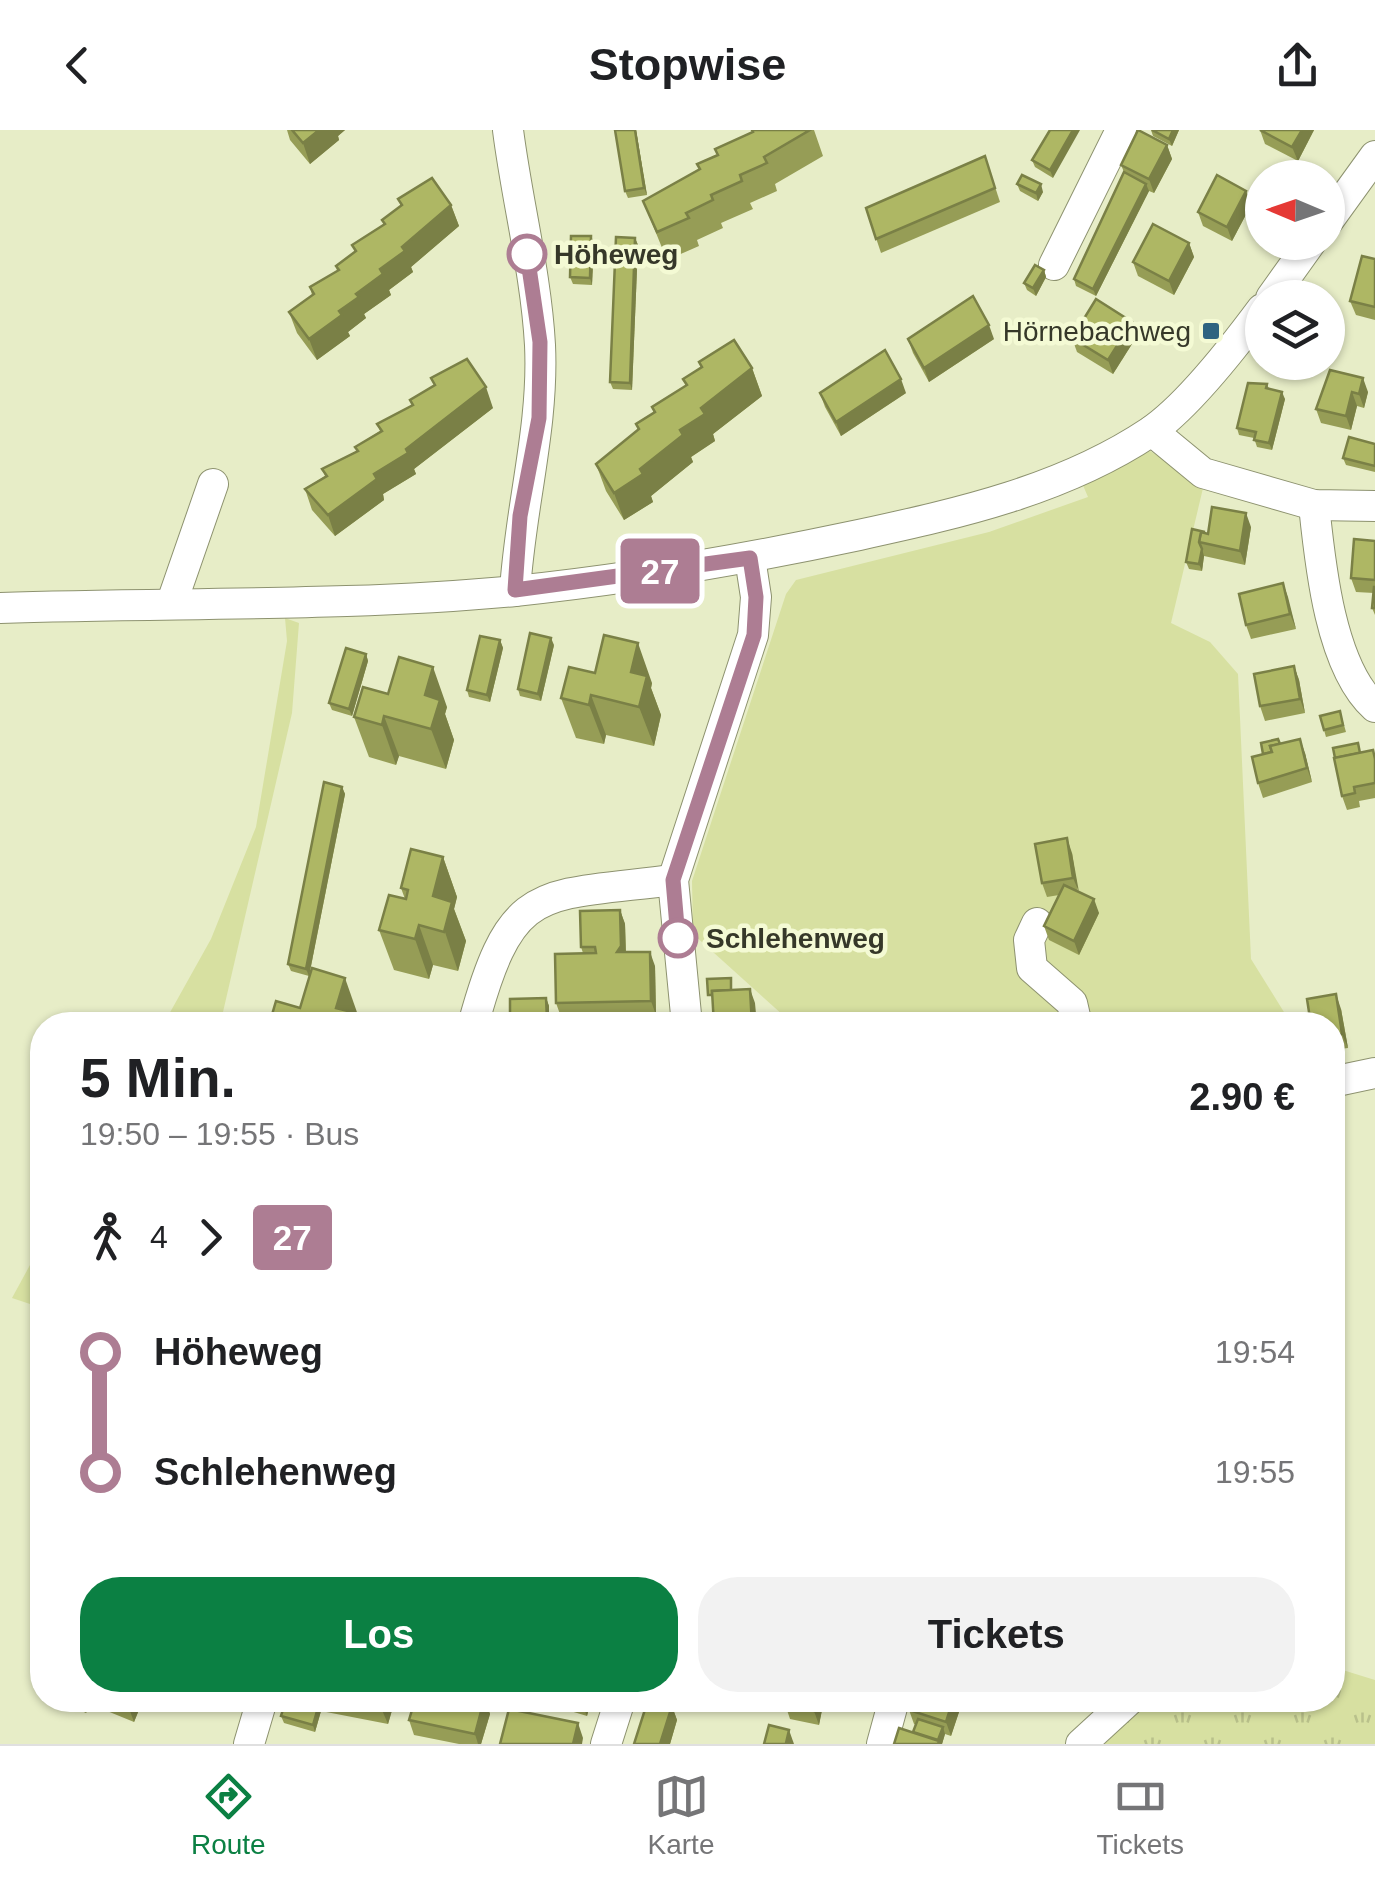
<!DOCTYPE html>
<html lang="de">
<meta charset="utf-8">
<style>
:root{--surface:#fff;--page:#f2f2f2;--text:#202124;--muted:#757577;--line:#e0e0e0;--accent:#0b8043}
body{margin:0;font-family:Helvetica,sans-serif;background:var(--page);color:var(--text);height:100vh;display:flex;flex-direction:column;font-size:38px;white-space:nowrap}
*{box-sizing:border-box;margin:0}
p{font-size:32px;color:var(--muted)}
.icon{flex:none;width:55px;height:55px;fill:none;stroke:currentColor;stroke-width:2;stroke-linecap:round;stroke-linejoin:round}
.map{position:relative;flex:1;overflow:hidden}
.drawer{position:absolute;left:30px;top:882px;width:1315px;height:700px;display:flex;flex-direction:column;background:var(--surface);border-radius:40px;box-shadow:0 2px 8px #0004}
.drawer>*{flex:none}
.badge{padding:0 20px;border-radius:8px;font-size:35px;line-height:65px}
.needle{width:65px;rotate:272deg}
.controls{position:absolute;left:1245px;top:30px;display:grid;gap:20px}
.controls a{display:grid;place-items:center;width:100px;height:100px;border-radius:50%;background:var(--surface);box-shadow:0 2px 8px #0004;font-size:50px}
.map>.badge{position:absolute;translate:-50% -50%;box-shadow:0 0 0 5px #fff}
.legs{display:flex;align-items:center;gap:15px;height:110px;padding:0 50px;font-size:32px}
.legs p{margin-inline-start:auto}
.headline{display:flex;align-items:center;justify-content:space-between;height:170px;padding:0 50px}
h1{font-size:55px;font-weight:700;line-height:75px}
.primary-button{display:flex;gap:20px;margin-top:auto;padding:20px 50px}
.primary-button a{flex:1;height:115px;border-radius:40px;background:var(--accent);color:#fff;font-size:40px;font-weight:700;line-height:115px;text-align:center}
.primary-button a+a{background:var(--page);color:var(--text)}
ul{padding:0 50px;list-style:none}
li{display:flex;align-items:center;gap:35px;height:120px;font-size:38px}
li i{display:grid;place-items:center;width:15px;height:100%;margin:0 12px;background:currentColor}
li i::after{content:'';width:25px;height:25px;margin:-12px;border:8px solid;border-radius:50%;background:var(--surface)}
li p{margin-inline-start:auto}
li:first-child i{background:linear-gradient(#0000 50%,currentColor 0)}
li:last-child i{background:linear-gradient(currentColor 50%,#0000 0)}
header{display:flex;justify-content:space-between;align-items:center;height:130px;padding:0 50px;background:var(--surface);font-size:45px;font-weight:700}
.tabs{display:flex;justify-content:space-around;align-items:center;height:140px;border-top:2px solid var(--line);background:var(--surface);font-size:28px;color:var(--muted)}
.tabs a{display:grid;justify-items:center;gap:5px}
.tabs .on{color:var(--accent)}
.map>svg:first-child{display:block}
.grass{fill:#d7e0a1}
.park{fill:url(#park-tufts)}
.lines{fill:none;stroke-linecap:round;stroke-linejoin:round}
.minor-casing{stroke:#8d926f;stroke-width:32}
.minor{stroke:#fff;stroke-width:30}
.wall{fill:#969d56}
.shaded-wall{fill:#7a8046}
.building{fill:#aeb764;stroke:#7a8046;stroke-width:2.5}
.line-1-casing{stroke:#fff;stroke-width:22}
.line-1{stroke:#ad7d93;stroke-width:15}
.stop-1-dot{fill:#fff;stroke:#ad7d93;stroke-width:5}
.poi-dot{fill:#2f6480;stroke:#f4fad4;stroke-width:4}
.labels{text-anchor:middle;stroke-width:9;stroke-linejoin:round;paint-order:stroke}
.stop-label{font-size:28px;font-weight:bold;fill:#363829;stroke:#f4fad4;text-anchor:start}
.poi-label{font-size:28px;fill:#363829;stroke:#f4fad4;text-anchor:end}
</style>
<header><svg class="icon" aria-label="back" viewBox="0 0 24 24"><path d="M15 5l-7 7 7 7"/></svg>Stopwise<svg class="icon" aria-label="share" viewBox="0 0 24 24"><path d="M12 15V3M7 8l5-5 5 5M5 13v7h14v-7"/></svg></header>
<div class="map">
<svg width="1375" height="1614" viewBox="0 0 1375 1614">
<defs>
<pattern id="park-tufts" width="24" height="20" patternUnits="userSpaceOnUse" patternTransform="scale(2.5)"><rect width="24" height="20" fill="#d7e0a1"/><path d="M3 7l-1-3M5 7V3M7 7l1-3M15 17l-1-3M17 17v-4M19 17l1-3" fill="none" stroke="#b9c18b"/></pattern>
</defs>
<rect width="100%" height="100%" fill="#e7edc7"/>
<g class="grass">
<path d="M1150,321L1204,354L1171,493L1210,512L1238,544L1251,829L1292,895H794L693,804L692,751L786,464L796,450L989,402L1088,367L1082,353Z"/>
<path d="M285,488L299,493L292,583L220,895H163L211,809L256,697L287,511Z"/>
<path d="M42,1113V1178L12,1168Z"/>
</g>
<path class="park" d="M1333,1537L1375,1550V1614H1098L1146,1570H1332Z"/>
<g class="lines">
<defs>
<g id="minor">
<path d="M508,0C517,71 536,143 540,215C544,297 520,378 515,461"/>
<path d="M1328,91L1375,26"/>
<path d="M1054,135L1121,0"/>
<path d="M1271,168L1311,112"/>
<path d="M1152,301L1203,343L1314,375L1375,376"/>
<path d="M1314,375C1320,433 1330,537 1375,577"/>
<path d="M172,472L213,354"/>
<path d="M0,478C171,472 345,477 515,461C631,449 746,429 859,405C960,383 1063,360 1150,302C1187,277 1236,214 1262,179"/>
<path d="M1037,793L1029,810L1032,838L1072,873L1077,895"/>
<path d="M473,895C512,752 537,767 673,750"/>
<path d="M687,895L673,750L753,505L756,467L750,428"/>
<path d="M1332,952L1375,943"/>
<path d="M249,1614L262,1570"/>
<path d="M606,1614L620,1570"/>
<path d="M882,1614L894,1570"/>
<path d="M1081,1614L1129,1570"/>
</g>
</defs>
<use href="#minor" class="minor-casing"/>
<use href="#minor" class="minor"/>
</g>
<g class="wall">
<path d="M287,0H345L338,6L339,10L310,34L290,10Z"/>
<path d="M615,0H636L647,65L628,68L625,61Z"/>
<path d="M752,0H814L823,26L775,54L777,61L750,73L753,79L721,93L723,98L697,110L699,116L667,130L643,71L699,40L717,25L753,3Z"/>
<path d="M1050,0L1053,48L1035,37L1032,30Z"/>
<path d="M1151,0H1179L1172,16L1153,6Z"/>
<path d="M1260,0H1314L1298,31L1265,14Z"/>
<path d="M1167,15L1172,29L1154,63L1149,61L1096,166L1076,156L1074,149L1124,42L1121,35Z"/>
<path d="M985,26L1000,72L881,123L866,78Z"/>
<path d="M1017,54L1043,62L1038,71L1020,61Z"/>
<path d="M1246,61L1251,75L1232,111L1203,96L1198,82Z"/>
<path d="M398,69L451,75L459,96L411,137L413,142L389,160L391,165L364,184L366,188L348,202L350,206L317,230L297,203L289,182L312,165L310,157L337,141L336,136L355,122L352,115L384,95L382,90L401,76Z"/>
<path d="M635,108L638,115L632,260L613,259L610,252Z"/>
<path d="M594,113L592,155L573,154L570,147Z"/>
<path d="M1189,113L1194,127L1174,165L1138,146L1133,132Z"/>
<path d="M1375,129V190L1356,185L1350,171Z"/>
<path d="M1044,140L1046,147L1036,166L1027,160L1024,153Z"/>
<path d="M1132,192L1137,206L1113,244L1077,222L1072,208Z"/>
<path d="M908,209H994L929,252L913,223Z"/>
<path d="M699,232L752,238L762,266L713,304L715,311L691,327L693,332L651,366L653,372L624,390L606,361L596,334L638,300L636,294L654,283L652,277L686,256L683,249L701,237Z"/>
<path d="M1330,240L1368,262L1364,278L1357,276L1351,300L1321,293L1316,279Z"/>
<path d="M431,248L493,278L414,339L416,344L383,364L384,370L335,406L312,380L305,359L325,346L322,339L357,321L355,317L380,301L377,294L412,275L410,270L434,255Z"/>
<path d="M1267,254L1269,259L1285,269L1272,320L1257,317L1254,308L1239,305L1237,298Z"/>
<path d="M820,263H906L841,306L825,277Z"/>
<path d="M1375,314V342L1346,335L1343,328Z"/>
<path d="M1251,397L1245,435L1204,426L1202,441L1189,439L1186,432L1205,403Z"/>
<path d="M1375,411V485L1372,478L1374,463L1356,462L1351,448Z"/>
<path d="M1283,453L1296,499L1251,509L1246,495Z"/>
<path d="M500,510L503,518L490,572L469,567L467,560Z"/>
<path d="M554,515L541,571L520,566L518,559Z"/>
<path d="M366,524L368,531L352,586L332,580L329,573Z"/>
<path d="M1294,536L1299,550L1305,583L1265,591L1260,576Z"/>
<path d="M595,543L652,553L651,558L661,585L654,616L606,605L604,614L576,608L561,568Z"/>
<path d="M388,564L447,577L445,584L454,610L446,639L399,626L396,635L369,627L354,587Z"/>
<path d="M1342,588L1346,602L1326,607L1324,600Z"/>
<path d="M1280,614L1305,623L1312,652L1263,668L1258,653L1263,624Z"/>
<path d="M1361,623L1375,625V668L1359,671L1360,677L1347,680L1342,666Z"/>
<path d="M342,657L345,664L309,846L291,841L288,834Z"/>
<path d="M1072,723L1078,762L1099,783L1079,825L1049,810L1044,796L1059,765L1047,767L1042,753Z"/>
<path d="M443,727L457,767L454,779L466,811L458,841L433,835L429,849L394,840L379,800L405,769L401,758Z"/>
<path d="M620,780L625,794L626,822L655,836L656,885L561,887L556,873L583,823L581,817Z"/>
<path d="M546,868L549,876V895H512L510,890Z"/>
<path d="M1341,879L1348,918L1332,920V895Z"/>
<path d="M57,1570H143L134,1592L90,1574L86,1583Z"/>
<path d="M286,1570H395L388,1594L321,1581L315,1602L284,1593L281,1586Z"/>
<path d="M485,1570L490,1584L481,1614H459L414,1605L409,1590Z"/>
<path d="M565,1570H591L587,1586L567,1580Z"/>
<path d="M648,1570H683L682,1576L674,1574L673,1579L677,1590L670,1614H634Z"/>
<path d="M786,1570H824L819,1595L790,1589L785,1574Z"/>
<path d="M851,1570H881L878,1582L853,1576Z"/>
<path d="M912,1570H963L951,1606L945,1604L942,1614H894L913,1602L916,1595L914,1594L909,1580Z"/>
</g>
<g class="shaded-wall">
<path d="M319,0H345L338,6L339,10L310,34L303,13Z"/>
<path d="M635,0H636L647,65L644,58Z"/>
<path d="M1073,0H1080L1053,48L1050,40Z"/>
<path d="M1173,0H1179L1172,16L1169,9Z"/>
<path d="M1302,0H1314L1298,31L1292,17Z"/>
<path d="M1167,15L1172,29L1154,63L1149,49Z"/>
<path d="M1041,54L1043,62L1038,71L1036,63Z"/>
<path d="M1146,54L1149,61L1096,166L1093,159Z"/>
<path d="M1246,61L1251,75L1232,111L1227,97Z"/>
<path d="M451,75L459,96L411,137L413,142L389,160L391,165L364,184L366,188L348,202L350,206L317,230L309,209L339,181L402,117Z"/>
<path d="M591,106L594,113L592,155L590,148Z"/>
<path d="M635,108L638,115L632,260L630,253Z"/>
<path d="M1189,113L1194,127L1174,165L1169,151Z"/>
<path d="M1044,140L1046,147L1036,166L1033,158Z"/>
<path d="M1334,176L1336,183L1328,206V192Z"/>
<path d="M1132,192L1137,206L1113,244L1108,230Z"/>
<path d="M989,195L994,209L929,252L924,238Z"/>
<path d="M752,238L762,266L713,304L715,311L691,327L693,332L651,366L653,372L624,390L614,363L701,278Z"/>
<path d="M1363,248L1368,262L1364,278L1359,264Z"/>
<path d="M901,249L906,263L841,306L836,292Z"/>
<path d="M486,257L493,278L414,339L416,344L383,364L384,370L335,406L328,385L374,344Z"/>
<path d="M1282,262L1285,269L1272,320L1269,313Z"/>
<path d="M1352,262L1357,276L1351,300L1346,286Z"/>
<path d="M1246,383L1251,397L1245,435L1240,421Z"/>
<path d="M1202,419L1204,426L1202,441L1199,434Z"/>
<path d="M1283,453L1288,467L1296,499L1290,484Z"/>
<path d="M551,508L554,515L541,571L538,564Z"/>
<path d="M500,510L503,518L490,572L487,565Z"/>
<path d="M638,513L652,553L651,558L661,585L654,616L639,577L631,542Z"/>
<path d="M366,524L368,531L352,586L349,579Z"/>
<path d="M1294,536L1299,550L1305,583L1300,569Z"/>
<path d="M433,537L447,577L445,584L454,610L446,639L431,599L425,565Z"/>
<path d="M591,565L606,605L604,614L589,575Z"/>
<path d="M384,586L399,626L396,635L382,595Z"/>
<path d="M1300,609L1305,623L1312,652L1307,638Z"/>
<path d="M342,657L345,664L309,846L306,839Z"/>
<path d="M1067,708L1072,723L1079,762L1073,748Z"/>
<path d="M443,727L457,767L454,779L466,811L458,841L433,766Z"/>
<path d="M1094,769L1099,783L1079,825L1074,811Z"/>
<path d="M620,780L625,794L626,831L617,822Z"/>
<path d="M419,795L433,835L429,849L415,809Z"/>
<path d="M650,822L655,836L656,885L651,871Z"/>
<path d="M345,848L359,888L357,895H342L336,878Z"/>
<path d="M750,859L755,873L757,895H752Z"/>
<path d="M1336,864L1341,879L1348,918L1342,904Z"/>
<path d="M546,868L549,876V895L547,889Z"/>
<path d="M82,1570H88L90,1574L86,1583Z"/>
<path d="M126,1570H143L134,1592Z"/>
<path d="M385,1570H395L388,1594L382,1580Z"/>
<path d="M485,1570L490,1584L481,1614H478L475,1604Z"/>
<path d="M587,1570H591L587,1586L584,1579Z"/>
<path d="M671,1570H673L674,1574L673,1579L677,1590L670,1614H660Z"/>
<path d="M816,1570H824L819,1595L814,1581Z"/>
<path d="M877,1570H881L878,1582L875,1575Z"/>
<path d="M953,1570H963L951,1606L946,1592Z"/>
<path d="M319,1574L321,1581L315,1602L313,1595Z"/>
<path d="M578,1593L583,1608L582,1614H573Z"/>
<path d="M943,1597L945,1604L942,1614H937Z"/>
<path d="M789,1600L794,1614H786Z"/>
</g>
<g class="building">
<path d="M292,0H319L303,13Z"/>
<path d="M615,0H635L644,58L625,61Z"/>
<path d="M752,0H810L764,27L767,33L740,45L742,51L711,65L713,70L686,83L689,88L657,102L643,71L700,39L697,34L718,25L715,19L753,2Z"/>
<path d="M1050,0H1073L1050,40L1032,30Z"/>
<path d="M1138,0L1167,15L1149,49L1121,35Z"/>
<path d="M1152,0H1173L1169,9Z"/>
<path d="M1260,0H1302L1292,17Z"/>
<path d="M985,26L995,58L876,109L866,78Z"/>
<path d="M1124,42L1146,54L1093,159L1074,149Z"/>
<path d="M1022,45L1041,54L1036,63L1017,54Z"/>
<path d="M1217,45L1246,61L1227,97L1198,82Z"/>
<path d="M432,48L451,75L402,117L405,121L380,139L383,144L356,164L359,167L339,181L342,185L309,209L289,182L314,164L310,157L339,140L336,136L356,121L352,115L385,94L382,90L402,75L398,69Z"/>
<path d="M1153,94L1189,113L1169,151L1133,132Z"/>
<path d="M571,106H591L590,148L570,147Z"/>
<path d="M616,107L635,108L630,253L610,252Z"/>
<path d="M1362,126L1375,129V177L1350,171Z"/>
<path d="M1035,135L1044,140L1033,158L1024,153Z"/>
<path d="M973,166L989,195L924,238L908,209Z"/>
<path d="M1096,169L1132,192L1108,230L1072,208Z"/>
<path d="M1328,174L1334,176L1328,192Z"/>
<path d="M734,210L752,238L701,278L705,284L680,300L683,305L640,339L643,344L614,363L596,334L639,299L636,294L655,282L652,277L687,255L683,249L702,237L699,232Z"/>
<path d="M885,220L901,249L836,292L820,263Z"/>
<path d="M467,229L486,257L406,319L408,323L374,344L377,349L328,385L305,359L327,346L322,339L358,321L355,317L382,301L377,294L413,275L410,270L435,255L431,248Z"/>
<path d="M1330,240L1363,248L1359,264L1352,262L1346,286L1316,279Z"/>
<path d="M1248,253L1267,254L1266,258L1282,262L1269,313L1254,310L1256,302L1237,298Z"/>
<path d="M1349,307L1375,314V336L1343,328Z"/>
<path d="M1212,377L1246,383L1240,421L1199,412L1201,402L1208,404Z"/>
<path d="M1192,399L1205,402H1201L1199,412L1202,419L1199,434L1186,432Z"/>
<path d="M1354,409L1375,411V450L1351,448Z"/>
<path d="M1283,453L1290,484L1246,495L1239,464Z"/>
<path d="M1374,457H1375V478H1372Z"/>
<path d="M530,503L551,508L538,564L518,559Z"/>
<path d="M604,505L638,513L631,542L647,546L639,577L591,565L589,575L561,568L569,537L595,543Z"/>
<path d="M480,506L500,510L487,565L467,560Z"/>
<path d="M346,518L366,524L349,579L329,573Z"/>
<path d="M399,527L433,537L425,565L440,570L431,599L384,586L382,595L354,587L363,557L388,564Z"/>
<path d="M1294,536L1300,569L1260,576L1254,544Z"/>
<path d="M1340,581L1343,595L1324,600L1320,586Z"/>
<path d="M1278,609L1280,614L1270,616L1272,622L1263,624L1261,613Z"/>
<path d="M1300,609L1307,638L1258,653L1252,627L1272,622L1270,616Z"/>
<path d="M1358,613L1360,623L1335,628L1333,618Z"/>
<path d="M1373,620L1375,629V653L1354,657L1355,663L1342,666L1334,628Z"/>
<path d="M324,652L342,657L306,839L288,834Z"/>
<path d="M1067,708L1073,748L1042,753L1035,714Z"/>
<path d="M411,719L443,727L433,766L452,772L444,802L419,795L415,809L379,800L389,765L406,769L408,760L401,758Z"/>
<path d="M1064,755L1094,769L1074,811L1044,796Z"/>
<path d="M620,780L621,816L617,822H650L651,871L556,873L555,824L596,823L595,817H581L580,781Z"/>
<path d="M312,838L345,848L336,878L348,881L344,895H269L276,871L300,878Z"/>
<path d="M731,848V860L712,861V865H708L707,849Z"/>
<path d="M750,859L752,895H714L712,861Z"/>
<path d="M1336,864L1342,904L1332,905V895H1311L1307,869Z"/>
<path d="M546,868L547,889L510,890V869Z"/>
<path d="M286,1570H317L319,1574L313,1595L281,1586Z"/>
<path d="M331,1570H385L382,1580Z"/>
<path d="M415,1570H484L475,1604L409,1590Z"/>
<path d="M565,1570H587L584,1579L564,1573Z"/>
<path d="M648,1570L672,1576L660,1614H634Z"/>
<path d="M652,1570H671L670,1575Z"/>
<path d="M786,1570H816L814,1581L785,1574Z"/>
<path d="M856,1570H877L875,1575Z"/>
<path d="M912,1570H953L946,1592L909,1580Z"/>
<path d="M509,1579L578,1593L573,1614H500Z"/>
<path d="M918,1589L943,1597L938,1610L913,1602Z"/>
<path d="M769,1595L789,1600L786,1613L790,1614H764Z"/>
<path d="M899,1598L939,1611L938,1614H894Z"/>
</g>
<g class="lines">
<defs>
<path id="line-1" d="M527,124L540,212L539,288L520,386L515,460L750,428L756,467L754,505L673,750L678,808"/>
</defs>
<use href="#line-1" class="line-1-casing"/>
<use href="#line-1" class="line-1"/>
</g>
<g class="stop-1-dot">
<circle cx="527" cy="124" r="18"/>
<circle cx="678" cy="808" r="18"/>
</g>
<rect class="poi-dot" x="1201" y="191" width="20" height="20" rx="5"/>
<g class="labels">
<g class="stop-label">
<text x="554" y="134">Höheweg</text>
<text x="706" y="818">Schlehenweg</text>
</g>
<g class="poi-label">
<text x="1191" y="211">Hörnebachweg</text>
</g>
</g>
</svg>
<div class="controls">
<a><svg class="needle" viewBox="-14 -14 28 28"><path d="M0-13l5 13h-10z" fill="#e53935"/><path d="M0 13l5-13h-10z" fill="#757577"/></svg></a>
<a><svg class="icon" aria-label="layers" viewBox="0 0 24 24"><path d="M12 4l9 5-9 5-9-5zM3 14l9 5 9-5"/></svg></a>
</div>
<b class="badge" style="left:660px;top:441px;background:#ad7d93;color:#fff">27</b>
<section class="drawer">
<div class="headline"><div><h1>5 Min.</h1><p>19:50 – 19:55 · Bus</p></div><b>2.90 €</b></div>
<div class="legs"><svg class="icon" aria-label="walk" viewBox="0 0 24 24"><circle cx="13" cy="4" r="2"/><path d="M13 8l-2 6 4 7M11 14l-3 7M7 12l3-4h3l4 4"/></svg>4<svg class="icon" aria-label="forward" viewBox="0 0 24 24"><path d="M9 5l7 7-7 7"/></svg><b class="badge" style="background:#ad7d93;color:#fff">27</b></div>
<ul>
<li><i style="color:#ad7d93"></i><b>Höheweg</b><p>19:54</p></li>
<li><i style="color:#ad7d93"></i><b>Schlehenweg</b><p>19:55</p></li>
</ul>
<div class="primary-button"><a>Los</a><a>Tickets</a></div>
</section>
</div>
<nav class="tabs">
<a class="on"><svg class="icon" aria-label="directions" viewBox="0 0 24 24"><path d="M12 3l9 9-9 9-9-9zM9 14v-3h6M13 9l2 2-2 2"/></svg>Route</a>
<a><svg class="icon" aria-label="map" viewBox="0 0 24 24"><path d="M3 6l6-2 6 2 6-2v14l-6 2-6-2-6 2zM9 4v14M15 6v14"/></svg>Karte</a>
<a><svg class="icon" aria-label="tickets" viewBox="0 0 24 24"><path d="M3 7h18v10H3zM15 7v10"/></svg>Tickets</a>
</nav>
